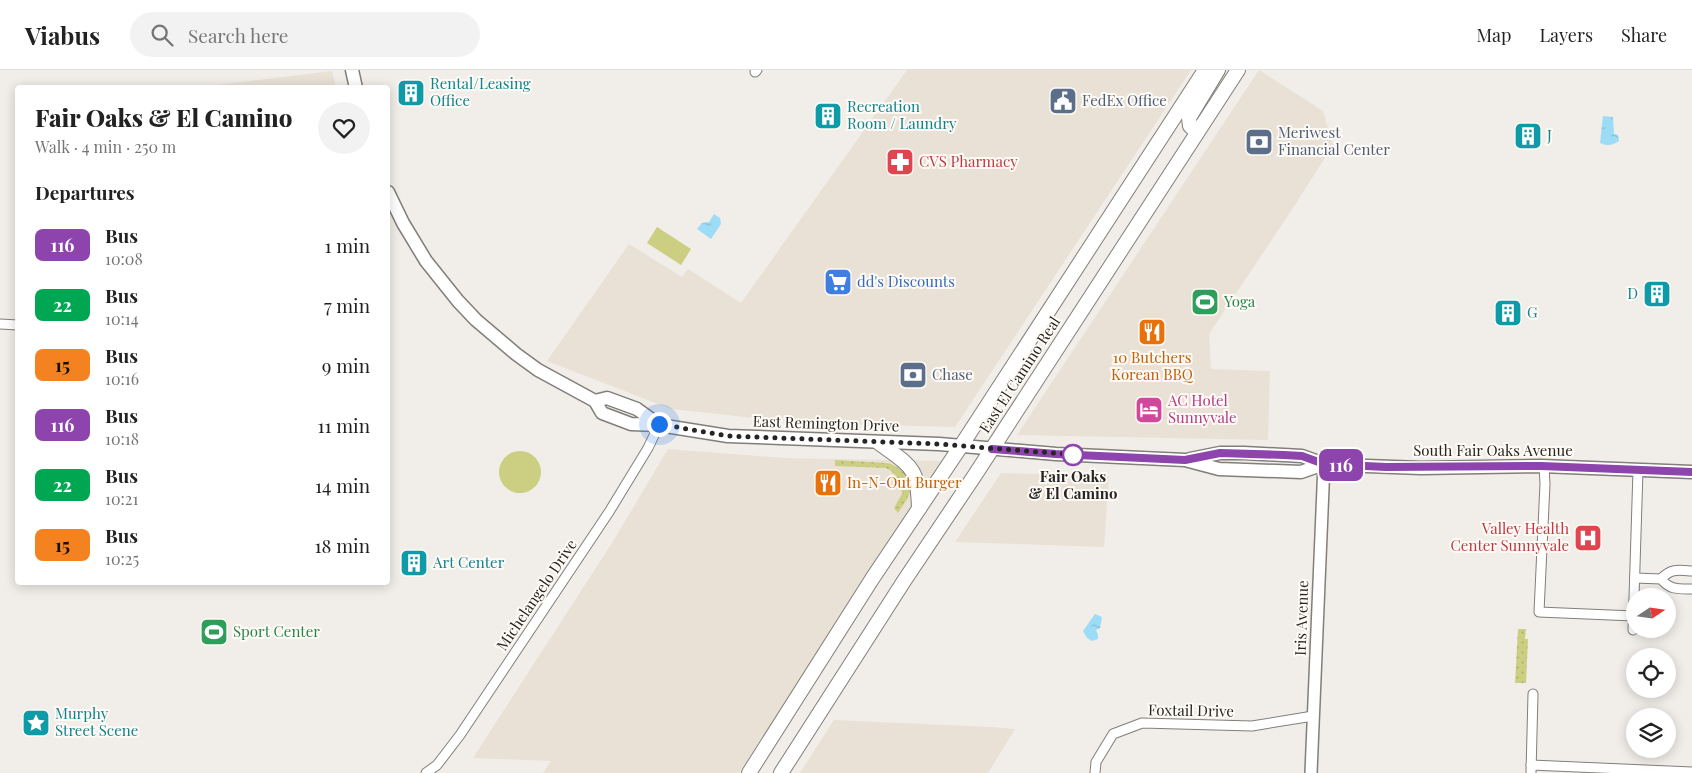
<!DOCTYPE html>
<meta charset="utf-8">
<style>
:root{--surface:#fff;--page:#f2f2f2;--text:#222;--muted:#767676;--line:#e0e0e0}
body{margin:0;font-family:"Playfair Display",serif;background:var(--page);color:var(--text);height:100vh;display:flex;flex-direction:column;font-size:19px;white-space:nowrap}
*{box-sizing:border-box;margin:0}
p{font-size:16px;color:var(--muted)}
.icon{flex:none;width:28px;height:28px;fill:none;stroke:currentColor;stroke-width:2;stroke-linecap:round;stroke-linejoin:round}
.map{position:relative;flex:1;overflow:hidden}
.panel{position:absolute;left:15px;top:15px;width:375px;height:500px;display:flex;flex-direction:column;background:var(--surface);border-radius:5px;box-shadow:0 2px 12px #0003}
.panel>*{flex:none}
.badge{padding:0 10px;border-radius:8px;font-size:18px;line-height:32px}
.needle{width:32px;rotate:77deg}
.controls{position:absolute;left:1626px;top:518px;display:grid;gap:10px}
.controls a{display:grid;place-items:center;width:50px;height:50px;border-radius:50%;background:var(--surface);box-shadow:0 2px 12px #0003;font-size:25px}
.you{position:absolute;width:25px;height:25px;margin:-12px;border:4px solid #fff;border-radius:50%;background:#1a73e8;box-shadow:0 0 0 8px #1a73e833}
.map>.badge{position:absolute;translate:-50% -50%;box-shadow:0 0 0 2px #fff}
h2{padding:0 20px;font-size:19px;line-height:45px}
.round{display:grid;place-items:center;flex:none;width:52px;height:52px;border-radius:26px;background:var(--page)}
.headline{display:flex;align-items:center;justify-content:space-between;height:85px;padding:0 20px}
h1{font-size:24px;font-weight:800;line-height:38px}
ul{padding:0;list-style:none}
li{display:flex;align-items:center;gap:15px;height:60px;padding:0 20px}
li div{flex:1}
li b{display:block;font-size:19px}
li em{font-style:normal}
li .badge{min-width:55px;font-weight:700;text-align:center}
header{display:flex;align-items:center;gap:30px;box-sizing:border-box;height:70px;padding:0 25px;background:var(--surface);border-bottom:1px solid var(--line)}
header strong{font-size:24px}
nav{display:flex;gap:28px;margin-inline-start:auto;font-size:18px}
.search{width:350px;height:45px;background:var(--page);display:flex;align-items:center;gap:12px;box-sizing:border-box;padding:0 18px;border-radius:28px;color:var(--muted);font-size:19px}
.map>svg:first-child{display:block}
.built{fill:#e9e1d5}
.grass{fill:url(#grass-dots)}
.park{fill:#cccf81}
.water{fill:url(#water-ripples)}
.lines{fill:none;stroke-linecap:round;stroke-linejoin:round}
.minor-casing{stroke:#827f7a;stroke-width:11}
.tertiary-casing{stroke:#827f7a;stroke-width:14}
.secondary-casing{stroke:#827f7a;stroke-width:15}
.primary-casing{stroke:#827f7a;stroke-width:16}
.minor{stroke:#fff;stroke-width:9}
.tertiary{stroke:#fff;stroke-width:11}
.secondary{stroke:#fff;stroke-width:12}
.primary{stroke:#fff;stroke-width:14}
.line-casing{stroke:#fff;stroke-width:11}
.line{stroke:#8e44ad;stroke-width:8}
.walk{stroke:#262523;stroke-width:5;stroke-dasharray:0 9}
.stop-dot{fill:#fff;stroke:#8e44ad;stroke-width:2.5}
.labels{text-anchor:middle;stroke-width:4;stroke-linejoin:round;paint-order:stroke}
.culture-label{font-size:15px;fill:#0d838f;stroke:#fefaf5;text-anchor:start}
.service-label{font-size:15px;fill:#4e5e75;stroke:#fefaf5;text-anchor:start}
.health-label{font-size:15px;fill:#be3a42;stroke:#fefaf5;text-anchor:start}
.shop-label{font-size:15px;fill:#366cbe;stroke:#fefaf5;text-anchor:start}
.leisure-label{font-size:15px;fill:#27864d;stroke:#fefaf5;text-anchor:start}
.food-label{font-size:15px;fill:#c56008;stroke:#fefaf5}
.street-label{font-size:15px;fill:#262523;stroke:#fefaf5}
.hotel-label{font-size:15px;fill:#b23c85;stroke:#fefaf5;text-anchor:start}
.stop-label{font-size:15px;font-weight:bold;fill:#262523;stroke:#fefaf5}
</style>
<header>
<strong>Viabus</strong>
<div class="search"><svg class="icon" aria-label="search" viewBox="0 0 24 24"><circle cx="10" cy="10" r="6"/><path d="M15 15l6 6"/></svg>Search here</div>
<nav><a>Map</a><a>Layers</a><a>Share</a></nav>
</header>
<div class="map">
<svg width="1692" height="703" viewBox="0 0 1692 703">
<defs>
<pattern id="grass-dots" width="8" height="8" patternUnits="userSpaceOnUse" patternTransform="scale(1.25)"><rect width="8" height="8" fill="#cccf81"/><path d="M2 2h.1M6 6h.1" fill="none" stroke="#afb26f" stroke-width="1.8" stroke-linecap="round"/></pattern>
<pattern id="water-ripples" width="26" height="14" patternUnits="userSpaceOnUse" patternTransform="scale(1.25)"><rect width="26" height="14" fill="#9cdcf6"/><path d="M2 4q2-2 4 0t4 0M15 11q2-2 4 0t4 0" fill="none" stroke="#86bdd3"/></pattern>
</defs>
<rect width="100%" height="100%" fill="#f1ede8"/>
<g class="built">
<path d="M907,0H1191L955,357L801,353L671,339L547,291L629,174L682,207L688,199L741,233Z"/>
<path d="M1259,0L1323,41L1333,75L1295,135L1209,264L1211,299L1270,301L1268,370L1017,365Z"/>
<path d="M332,1L336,17H201Z"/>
<path d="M668,379L784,388L945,391L739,703H543L551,691L473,688L612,473Z"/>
<path d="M1001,403L1109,406L1104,477L955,472Z"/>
<path d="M834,650L991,657L1015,659L988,703H800Z"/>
</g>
<g class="grass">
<path d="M835,390L887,393C895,395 902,399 906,406C906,411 909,412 910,417C911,426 903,435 898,443L894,438L903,422L896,417L897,407L891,401L886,398L835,396Z"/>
<path d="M1518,559H1526L1525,569H1528L1526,613H1515Z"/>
</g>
<g class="park">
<path d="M657,157L691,179L681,195L647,173Z"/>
<circle cx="520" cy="402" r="21"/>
</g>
<g class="water">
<path d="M1603,46L1613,47L1614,64L1618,65L1619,71C1612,76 1607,76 1600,73Z"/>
<path d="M714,144L720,148L721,154L711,169L697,159L702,153L709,152Z"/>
<path d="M1095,544L1102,547L1100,558L1096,560L1098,565V569L1092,571L1087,568L1083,561Z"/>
</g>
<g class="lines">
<defs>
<g id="minor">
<path d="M755,2L757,0"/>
<path d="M0,254L18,255"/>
<path d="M1544,396L1545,414L1539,542L1634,546"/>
<path d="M1635,508L1661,509C1670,520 1678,519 1692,519"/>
<path d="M1661,509C1671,498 1678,500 1692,501"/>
<path d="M1633,560L1638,400"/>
<path d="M1531,695L1692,702"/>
<path d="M426,703L437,695L460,665L609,442L648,378L659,355"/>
<path d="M1095,703L1096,692L1113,664L1142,653L1252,656L1313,646"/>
<path d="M1531,703L1533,624"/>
</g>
<path id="tertiary" d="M1311,703L1324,394"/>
<g id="secondary">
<path d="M352,0L356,18"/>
<path d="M388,122L403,153L426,191L458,231L476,250L516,284L538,300L595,331L602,343L631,354L659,355L728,366L939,374L1056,384L1185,390L1219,399L1301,402L1324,394"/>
<path d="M595,331L607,328L637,339L659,355"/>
<path d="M1190,389L1220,383H1244L1302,386L1324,394L1340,395L1421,398L1541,396L1692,402"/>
</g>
<g id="primary">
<path d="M1197,62L1190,56L1189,48L1218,0"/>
<path d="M879,373C912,397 918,397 919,439"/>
<path d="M749,703L872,509L961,376L1205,0"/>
<path d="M781,703L904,511L975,405L1238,0"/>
</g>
</defs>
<use href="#minor" class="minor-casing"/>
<use href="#tertiary" class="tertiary-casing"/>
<use href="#secondary" class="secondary-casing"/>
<use href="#primary" class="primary-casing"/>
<use href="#minor" class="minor"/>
<use href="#tertiary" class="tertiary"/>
<use href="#secondary" class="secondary"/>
<use href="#primary" class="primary"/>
</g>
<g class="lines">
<defs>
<path id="line" d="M992,379L1056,384L1185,390L1220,383L1284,385L1302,386L1324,394L1386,397L1541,396L1692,402"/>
</defs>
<use href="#line" class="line-casing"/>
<use href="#line" class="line"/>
<path class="walk" d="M659,354L728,366L938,374L1078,385H1073"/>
</g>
<defs>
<symbol id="building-square" viewBox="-11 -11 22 22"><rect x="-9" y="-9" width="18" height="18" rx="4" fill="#0f9aa8" stroke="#fefaf5"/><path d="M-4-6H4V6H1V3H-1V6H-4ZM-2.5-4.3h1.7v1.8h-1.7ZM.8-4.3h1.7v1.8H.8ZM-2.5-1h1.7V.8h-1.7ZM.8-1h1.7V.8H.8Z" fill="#fff"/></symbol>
<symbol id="civic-square" viewBox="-11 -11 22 22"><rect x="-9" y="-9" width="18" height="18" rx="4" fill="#5c6f8a" stroke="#fefaf5"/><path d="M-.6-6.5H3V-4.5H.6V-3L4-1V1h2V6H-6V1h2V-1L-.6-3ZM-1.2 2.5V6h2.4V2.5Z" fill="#fff"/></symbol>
<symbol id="bank-square" viewBox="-11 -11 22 22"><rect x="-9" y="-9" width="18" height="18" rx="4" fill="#5c6f8a" stroke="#fefaf5"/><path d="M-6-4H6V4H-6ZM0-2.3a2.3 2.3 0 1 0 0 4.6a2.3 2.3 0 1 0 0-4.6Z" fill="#fff"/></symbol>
<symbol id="pharmacy-square" viewBox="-11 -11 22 22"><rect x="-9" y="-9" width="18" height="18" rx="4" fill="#e0444e" stroke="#fefaf5"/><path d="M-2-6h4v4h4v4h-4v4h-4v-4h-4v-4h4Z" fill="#fff"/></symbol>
<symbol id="supermarket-square" viewBox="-11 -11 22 22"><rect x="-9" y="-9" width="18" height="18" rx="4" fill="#3f7fe0" stroke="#fefaf5"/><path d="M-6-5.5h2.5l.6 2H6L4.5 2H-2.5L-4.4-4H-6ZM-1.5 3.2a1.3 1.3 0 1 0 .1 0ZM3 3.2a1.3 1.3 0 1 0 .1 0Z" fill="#fff"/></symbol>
<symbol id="stadium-square" viewBox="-11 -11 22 22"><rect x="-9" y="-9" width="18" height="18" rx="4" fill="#2e9e5b" stroke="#fefaf5"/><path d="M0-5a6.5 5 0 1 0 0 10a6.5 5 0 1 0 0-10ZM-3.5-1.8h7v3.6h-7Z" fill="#fff"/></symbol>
<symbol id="restaurant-square" viewBox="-11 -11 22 22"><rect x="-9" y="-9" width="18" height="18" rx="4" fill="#e8710a" stroke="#fefaf5"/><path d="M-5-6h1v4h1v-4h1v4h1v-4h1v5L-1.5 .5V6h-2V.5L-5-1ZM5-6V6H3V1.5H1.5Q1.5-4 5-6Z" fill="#fff"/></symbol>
<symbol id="hotel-square" viewBox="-11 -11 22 22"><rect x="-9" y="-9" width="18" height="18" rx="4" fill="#d1479c" stroke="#fefaf5"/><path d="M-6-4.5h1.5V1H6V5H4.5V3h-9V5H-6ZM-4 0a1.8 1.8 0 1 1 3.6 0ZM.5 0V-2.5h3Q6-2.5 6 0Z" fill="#fff"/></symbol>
<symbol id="hospital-square" viewBox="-11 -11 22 22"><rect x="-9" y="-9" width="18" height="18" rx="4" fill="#e0444e" stroke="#fefaf5"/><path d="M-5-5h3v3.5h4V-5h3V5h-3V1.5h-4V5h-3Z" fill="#fff"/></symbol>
<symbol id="sight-square" viewBox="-11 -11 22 22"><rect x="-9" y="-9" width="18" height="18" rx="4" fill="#0f9aa8" stroke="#fefaf5"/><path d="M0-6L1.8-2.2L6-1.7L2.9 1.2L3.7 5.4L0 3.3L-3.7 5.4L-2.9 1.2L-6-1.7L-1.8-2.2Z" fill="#fff"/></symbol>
</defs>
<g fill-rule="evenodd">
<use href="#building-square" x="395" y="7" width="32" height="32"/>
<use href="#civic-square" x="1047" y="15" width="32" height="32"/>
<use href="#building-square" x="812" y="30" width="32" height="32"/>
<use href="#building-square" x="1512" y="50" width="32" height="32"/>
<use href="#bank-square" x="1243" y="56" width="32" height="32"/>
<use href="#pharmacy-square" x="884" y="76" width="32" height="32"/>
<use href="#supermarket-square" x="822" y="196" width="32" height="32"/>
<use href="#building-square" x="1641" y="208" width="32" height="32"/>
<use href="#stadium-square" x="1189" y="216" width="32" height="32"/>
<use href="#building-square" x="1492" y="227" width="32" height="32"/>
<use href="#restaurant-square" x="1136" y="246" width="32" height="32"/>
<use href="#bank-square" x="897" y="289" width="32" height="32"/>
<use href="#hotel-square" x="1133" y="324" width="32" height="32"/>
<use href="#restaurant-square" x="812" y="397" width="32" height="32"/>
<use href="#hospital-square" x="1572" y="452" width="32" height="32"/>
<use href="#building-square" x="398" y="477" width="32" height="32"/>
<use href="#stadium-square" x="198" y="546" width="32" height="32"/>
<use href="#sight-square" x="20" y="637" width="32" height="32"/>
</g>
<circle class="stop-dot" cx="1073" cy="385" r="10"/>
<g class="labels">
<g class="culture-label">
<text x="430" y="19">Rental/Leasing<tspan x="430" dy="17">Office</tspan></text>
<text x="847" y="42">Recreation<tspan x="847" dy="17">Room / Laundry</tspan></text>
<text x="1547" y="71">J</text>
<text x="1638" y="229" text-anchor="end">D</text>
<text x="1527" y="248">G</text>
<text x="433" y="498">Art Center</text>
<text x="55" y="649">Murphy<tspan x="55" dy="17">Street Scene</tspan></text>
</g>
<g class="service-label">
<text x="1082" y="36">FedEx Office</text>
<text x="1278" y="68">Meriwest<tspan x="1278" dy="17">Financial Center</tspan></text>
<text x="932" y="310">Chase</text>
</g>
<g class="health-label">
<text x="919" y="97">CVS Pharmacy</text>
<text x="1569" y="464" text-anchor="end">Valley Health<tspan x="1569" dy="17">Center Sunnyvale</tspan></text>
</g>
<g class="shop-label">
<text x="857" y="217">dd's Discounts</text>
</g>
<g class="leisure-label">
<text x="1224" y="237">Yoga</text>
<text x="233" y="567">Sport Center</text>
</g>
<g class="food-label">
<text x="1152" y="293">10 Butchers<tspan x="1152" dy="17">Korean BBQ</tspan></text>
<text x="847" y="418" text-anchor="start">In-N-Out Burger</text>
</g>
<g class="street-label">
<text transform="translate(1020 305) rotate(-57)" y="5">East El Camino Real</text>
<text transform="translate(826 354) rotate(2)" y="5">East Remington Drive</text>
<text x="1493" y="386">South Fair Oaks Avenue</text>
<text transform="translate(537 525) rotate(-56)" y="5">Michelangelo Drive</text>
<text transform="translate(1302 548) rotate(-88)" y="5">Iris Avenue</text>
<text transform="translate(1191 641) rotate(1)" y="5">Foxtail Drive</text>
</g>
<g class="hotel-label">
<text x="1168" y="336">AC Hotel<tspan x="1168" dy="17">Sunnyvale</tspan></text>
</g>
<g class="stop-label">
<text x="1073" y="412">Fair Oaks<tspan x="1073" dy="17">&amp; El Camino</tspan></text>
</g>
</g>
</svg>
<div class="controls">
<a><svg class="needle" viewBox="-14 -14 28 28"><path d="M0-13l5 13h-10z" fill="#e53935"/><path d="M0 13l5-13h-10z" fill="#767676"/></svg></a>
<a><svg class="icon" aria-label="locate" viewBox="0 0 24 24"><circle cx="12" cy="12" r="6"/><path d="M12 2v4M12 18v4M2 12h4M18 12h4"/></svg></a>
<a><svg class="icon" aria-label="layers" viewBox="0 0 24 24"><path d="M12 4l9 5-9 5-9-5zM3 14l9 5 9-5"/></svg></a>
</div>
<div class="you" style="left:659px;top:354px"></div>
<b class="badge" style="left:1341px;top:395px;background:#8e44ad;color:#fff">116</b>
<section class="panel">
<div class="headline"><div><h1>Fair Oaks &amp; El Camino</h1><p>Walk · 4 min · 250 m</p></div><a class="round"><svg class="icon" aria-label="heart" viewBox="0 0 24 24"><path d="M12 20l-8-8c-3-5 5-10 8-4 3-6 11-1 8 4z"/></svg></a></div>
<h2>Departures</h2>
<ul>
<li><span class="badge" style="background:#8e44ad;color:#fff">116</span><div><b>Bus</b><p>10:08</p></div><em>1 min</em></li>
<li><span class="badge" style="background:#00a651;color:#fff">22</span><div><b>Bus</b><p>10:14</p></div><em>7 min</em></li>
<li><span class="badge" style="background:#f58220;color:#111">15</span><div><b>Bus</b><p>10:16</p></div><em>9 min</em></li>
<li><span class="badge" style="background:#8e44ad;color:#fff">116</span><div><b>Bus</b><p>10:18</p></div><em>11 min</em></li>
<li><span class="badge" style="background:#00a651;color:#fff">22</span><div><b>Bus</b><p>10:21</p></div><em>14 min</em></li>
<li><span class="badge" style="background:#f58220;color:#111">15</span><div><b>Bus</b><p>10:25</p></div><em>18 min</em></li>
</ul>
</section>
</div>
